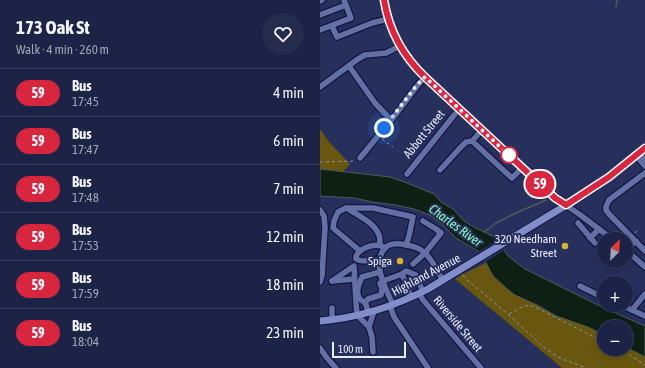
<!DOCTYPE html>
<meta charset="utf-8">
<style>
:root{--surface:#1d2346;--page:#252b4d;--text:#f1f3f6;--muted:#a0a4b3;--line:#3b405f}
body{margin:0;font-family:"Asap Condensed",sans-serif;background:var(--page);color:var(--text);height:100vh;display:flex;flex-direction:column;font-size:15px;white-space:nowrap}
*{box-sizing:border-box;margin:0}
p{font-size:13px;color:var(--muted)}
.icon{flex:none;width:22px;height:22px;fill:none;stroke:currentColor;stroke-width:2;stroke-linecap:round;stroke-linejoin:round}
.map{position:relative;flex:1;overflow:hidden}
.sheet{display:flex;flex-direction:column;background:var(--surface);width:320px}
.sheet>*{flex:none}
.badge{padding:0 8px;border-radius:13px;font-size:14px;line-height:26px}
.needle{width:26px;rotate:24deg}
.buttons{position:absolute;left:277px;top:232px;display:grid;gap:8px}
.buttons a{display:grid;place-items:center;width:36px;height:36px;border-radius:50%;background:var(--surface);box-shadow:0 2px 10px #0003,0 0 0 1px var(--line);font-size:20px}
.scale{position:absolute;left:12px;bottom:10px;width:74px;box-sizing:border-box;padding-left:4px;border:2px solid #e7ecfd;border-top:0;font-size:11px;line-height:14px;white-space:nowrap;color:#e7ecfd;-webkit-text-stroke:3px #272f5d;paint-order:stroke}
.you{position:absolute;width:20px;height:20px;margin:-10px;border:3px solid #fff;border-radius:50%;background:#1a73e8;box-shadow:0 0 0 6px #1a73e833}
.map>.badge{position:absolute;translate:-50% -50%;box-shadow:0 0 0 2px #fff}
.round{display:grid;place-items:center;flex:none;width:42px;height:42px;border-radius:21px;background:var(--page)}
.overview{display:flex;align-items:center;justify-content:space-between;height:68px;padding:0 16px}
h1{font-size:19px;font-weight:700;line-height:30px}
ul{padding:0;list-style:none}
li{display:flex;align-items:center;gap:12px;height:48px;padding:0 16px;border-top:1px solid var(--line)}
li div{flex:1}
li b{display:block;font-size:15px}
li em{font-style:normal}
li .badge{min-width:44px;font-weight:700;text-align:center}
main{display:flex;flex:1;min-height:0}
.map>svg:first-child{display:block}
.green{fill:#6a570f}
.water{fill:#0e1f14;stroke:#4f5c5a}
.pier{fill:#272f5d}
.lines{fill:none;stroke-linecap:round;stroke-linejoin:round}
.stream{stroke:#4f5c5a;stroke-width:1.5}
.minor-casing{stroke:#111541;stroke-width:8}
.major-casing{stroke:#111541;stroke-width:9}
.path{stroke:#8c93b1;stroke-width:1;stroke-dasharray:3 3;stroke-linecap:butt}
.minor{stroke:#6470a4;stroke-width:5.5}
.major{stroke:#808dc9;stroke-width:7}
.line-casing{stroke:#fff;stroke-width:9}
.line{stroke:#d7263d;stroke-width:6}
.walk{stroke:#e7ecfd;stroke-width:4;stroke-dasharray:0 7.2}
.stop-dot{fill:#fff;stroke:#d7263d;stroke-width:2}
.poi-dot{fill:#d7b434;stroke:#272f5d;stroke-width:1.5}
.labels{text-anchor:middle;stroke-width:4;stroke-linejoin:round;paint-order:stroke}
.street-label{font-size:12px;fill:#e7ecfd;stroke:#272f5d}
.poi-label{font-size:12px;fill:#e7ecfd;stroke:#272f5d;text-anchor:end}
.water-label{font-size:13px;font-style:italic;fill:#8afdb1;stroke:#272f5d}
</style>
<main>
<section class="sheet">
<div class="overview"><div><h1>173 Oak St</h1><p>Walk · 4 min · 260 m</p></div><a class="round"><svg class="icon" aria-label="heart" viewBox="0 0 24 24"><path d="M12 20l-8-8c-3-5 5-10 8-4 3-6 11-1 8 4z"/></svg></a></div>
<ul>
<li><span class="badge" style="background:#d7263d;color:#fff">59</span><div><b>Bus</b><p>17:45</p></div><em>4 min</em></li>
<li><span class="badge" style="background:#d7263d;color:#fff">59</span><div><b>Bus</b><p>17:47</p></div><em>6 min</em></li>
<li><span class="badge" style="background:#d7263d;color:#fff">59</span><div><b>Bus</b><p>17:48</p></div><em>7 min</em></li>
<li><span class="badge" style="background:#d7263d;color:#fff">59</span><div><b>Bus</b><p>17:53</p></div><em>12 min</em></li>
<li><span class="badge" style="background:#d7263d;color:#fff">59</span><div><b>Bus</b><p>17:59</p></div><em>18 min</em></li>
<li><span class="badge" style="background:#d7263d;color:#fff">59</span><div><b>Bus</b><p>18:04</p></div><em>23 min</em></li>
</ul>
</section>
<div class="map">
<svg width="325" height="368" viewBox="0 0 325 368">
<rect width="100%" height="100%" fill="#272f5d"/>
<g class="green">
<path d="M0,129L9,142L30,164L23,172L0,169Z"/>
<path d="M167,262L284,332V349H306V342L325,351V368H242L135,279C145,272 157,268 167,262Z"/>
</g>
<path class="water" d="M0,169L70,177L87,183L114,194L121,202L133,209L144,221L152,226L176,238L188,256L205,269L284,308L325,326V357L306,347V327H284V335L268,327L236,316L219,306L195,295L186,288L173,276L164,259L158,251L136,238L122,224L110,215L94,209L76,205L52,202L34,198L0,196Z"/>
<path class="pier" d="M179,239L186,249L164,263L156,253Z"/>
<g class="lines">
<g class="stream">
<path d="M296,7L297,0"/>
<path d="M164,232L176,223L196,213L226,200"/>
</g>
<defs>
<g id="minor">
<path d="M64,0C69,31 80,50 101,73L235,198L259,214L292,239"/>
<path d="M0,1L2,0"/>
<path d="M0,15L26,5"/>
<path d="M12,26L17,37L52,23L68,19"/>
<path d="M0,30L31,18L24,0"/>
<path d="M29,66L55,103L71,120"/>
<path d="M0,87L38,59L45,55L66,53L80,46"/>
<path d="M162,130L152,141L192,178L202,168"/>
<path d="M319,153L325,161"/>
<path d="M315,156L319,159L325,166"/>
<path d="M40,158L76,114L97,86L105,77"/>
<path d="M120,170L140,148L146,142L152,141"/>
<path d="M325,173L289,200L286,207V210L289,214L325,251"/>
<path d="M87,174L139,109"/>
<path d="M27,208C38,216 54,222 59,235C60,238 60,242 60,245"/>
<path d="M0,210L4,216L5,227L2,276L0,282"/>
<path d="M258,223L275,243"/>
<path d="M270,238L279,229"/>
<path d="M306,250L325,267"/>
<path d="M306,250L316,241"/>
<path d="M40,251L13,228L14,221L18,212L26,208H53L93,217L89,236L86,245"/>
<path d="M59,260C51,258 44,264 36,259V256C41,247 57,242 65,248"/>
<path d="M93,264L105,253L121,233L116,229L103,221"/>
<path d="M12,281L34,266L36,303L37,315L49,327L52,337L53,352"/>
<path d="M12,281L34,279"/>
<path d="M63,281L82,274"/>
<path d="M260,286L284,298"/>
<path d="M99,293L103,300L161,368"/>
<path d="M91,297L82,274L86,271L96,275L103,292"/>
<path d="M45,303L48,299L61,295L62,289L60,283"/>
<path d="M73,305C66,289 52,265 64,249C68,244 74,243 81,244C89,245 98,247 104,252C112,259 117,271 123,280"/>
<path d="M301,305L325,316"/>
<path d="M70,306L74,317L108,368"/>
<path d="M12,308V320"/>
<path d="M312,310L325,294"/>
<path d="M48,313C47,310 47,305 45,303C44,301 41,301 40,299C35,292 39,284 42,277L60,272"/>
<path d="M49,327L54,311"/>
<path d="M0,348L7,358L16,368"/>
</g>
<path id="major" d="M0,321C37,318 75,306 108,289L258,198L289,177L325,148"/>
</defs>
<use href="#minor" class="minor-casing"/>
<use href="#major" class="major-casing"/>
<g class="path">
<path d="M62,139L73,147"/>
<path d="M0,162L35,161"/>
<path d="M315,233L318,230"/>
<path d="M143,275L146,279L190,316L222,346L238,357L245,360L266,368"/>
<path d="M189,314L204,306H213L284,342"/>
<path d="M298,349L310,355L325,365"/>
</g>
<use href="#minor" class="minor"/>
<use href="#major" class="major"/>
</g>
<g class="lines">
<defs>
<path id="line" d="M64,0C69,31 82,55 105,77L235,198L246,205L289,177L325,148"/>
</defs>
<use href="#line" class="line-casing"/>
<use href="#line" class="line"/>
<path class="walk" d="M64,128L96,86L105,77L192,158L189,155"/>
</g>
<circle class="stop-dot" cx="189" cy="155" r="8"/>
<g class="poi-dot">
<circle cx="245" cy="246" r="4"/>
<circle cx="80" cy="261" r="4"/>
</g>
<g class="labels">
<g class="street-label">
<text transform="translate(104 134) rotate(-51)" y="4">Abbott Street</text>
<text transform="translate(106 275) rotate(-28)" y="4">Highland Avenue</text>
<text transform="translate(138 324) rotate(50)" y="4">Riverside Street</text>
</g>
<g class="poi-label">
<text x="237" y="243">320 Needham<tspan x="237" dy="14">Street</tspan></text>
<text x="72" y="265">Spiga</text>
</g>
<g class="water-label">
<text transform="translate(136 225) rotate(36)" y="5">Charles River</text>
</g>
</g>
</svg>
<div class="buttons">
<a><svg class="needle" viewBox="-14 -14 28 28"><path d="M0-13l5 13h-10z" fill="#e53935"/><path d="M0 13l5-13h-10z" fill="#a0a4b3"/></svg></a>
<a>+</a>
<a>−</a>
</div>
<div class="scale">100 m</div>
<div class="you" style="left:64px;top:128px"></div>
<b class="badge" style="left:220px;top:184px;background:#d7263d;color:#fff">59</b>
</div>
</main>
